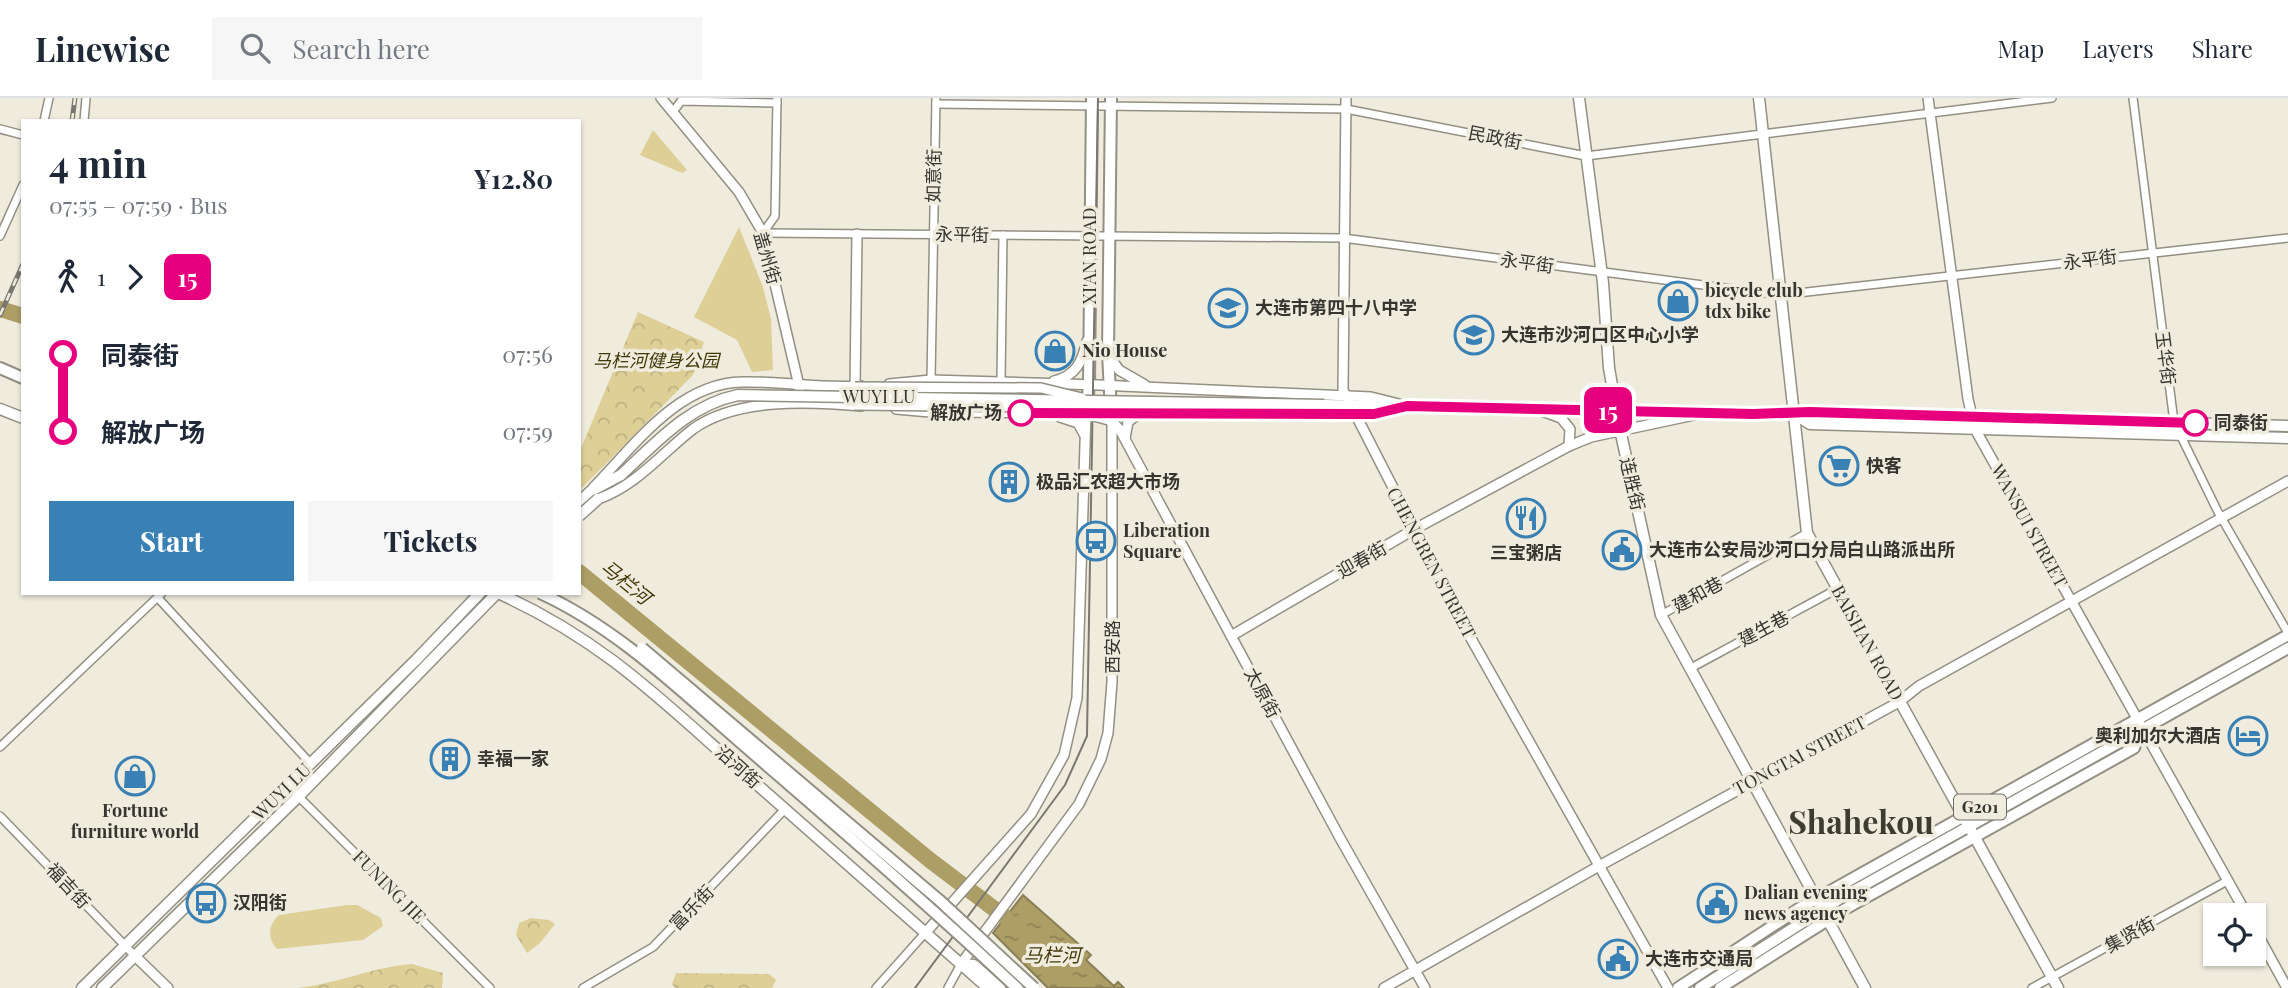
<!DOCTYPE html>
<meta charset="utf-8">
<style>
:root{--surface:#fff;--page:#f6f6f7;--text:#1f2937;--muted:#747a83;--line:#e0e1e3;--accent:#3980b5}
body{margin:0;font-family:"Playfair Display","Noto Sans SC",serif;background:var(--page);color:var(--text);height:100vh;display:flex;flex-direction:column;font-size:26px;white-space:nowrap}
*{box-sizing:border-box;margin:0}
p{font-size:23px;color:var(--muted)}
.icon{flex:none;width:38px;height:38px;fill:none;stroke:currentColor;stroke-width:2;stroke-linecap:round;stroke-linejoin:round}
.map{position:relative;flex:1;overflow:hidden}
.drawer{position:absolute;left:21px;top:21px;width:560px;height:476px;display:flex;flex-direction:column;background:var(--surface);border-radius:0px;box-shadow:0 2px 5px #0004}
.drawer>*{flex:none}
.badge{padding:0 14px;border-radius:10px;font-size:24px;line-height:46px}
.buttons{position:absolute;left:2203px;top:805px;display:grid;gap:14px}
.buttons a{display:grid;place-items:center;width:63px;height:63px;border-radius:0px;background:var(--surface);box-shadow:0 2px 5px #0004;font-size:35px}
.map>.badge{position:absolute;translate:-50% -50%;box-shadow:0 0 0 4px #fff}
.legs{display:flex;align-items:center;gap:10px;height:77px;padding:0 28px;font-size:23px}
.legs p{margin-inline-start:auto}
.summary{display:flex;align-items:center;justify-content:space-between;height:119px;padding:0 28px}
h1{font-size:38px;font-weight:700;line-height:52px}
.primary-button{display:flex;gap:14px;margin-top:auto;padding:14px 28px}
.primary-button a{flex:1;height:80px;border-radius:0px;background:var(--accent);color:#fff;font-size:28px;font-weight:700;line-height:80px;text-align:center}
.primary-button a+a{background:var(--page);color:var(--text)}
ul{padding:0 28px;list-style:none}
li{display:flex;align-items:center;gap:24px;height:77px;font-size:26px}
li i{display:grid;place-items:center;width:10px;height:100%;margin:0 9px;background:currentColor}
li i::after{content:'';width:18px;height:18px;margin:-9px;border:5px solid;border-radius:50%;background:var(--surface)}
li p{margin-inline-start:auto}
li:first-child i{background:linear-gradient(#0000 50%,currentColor 0)}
li:last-child i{background:linear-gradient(currentColor 50%,#0000 0)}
header{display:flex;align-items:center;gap:42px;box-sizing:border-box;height:98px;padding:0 35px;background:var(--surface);border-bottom:2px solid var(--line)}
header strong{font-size:33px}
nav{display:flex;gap:38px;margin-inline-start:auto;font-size:24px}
.search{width:490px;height:63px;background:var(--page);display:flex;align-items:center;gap:18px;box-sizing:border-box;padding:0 24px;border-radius:0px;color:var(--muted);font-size:26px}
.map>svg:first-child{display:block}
.grass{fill:#decf97}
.park{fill:url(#park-crowns)}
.water{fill:url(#water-ripples);stroke:#897e56;stroke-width:2}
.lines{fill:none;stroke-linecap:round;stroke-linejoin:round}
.river{stroke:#ad9e66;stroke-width:16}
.minor-casing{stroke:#938f83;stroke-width:10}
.tertiary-casing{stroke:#938f83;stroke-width:12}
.secondary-casing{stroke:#938f83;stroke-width:13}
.primary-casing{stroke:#938f83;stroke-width:14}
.trunk-casing{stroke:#938f83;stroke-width:14}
.minor{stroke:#fff;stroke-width:7}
.tertiary{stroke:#fff;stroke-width:9}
.secondary{stroke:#fff;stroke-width:10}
.primary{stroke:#fff;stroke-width:10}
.trunk{stroke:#fff;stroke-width:10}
.tram{stroke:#79776f;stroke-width:2}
.rail-casing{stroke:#79776f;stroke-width:5}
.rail{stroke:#efecde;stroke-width:2.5;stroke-dasharray:8;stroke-linecap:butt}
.tertiary-bridge-casing{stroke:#938f83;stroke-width:12;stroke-linecap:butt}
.secondary-bridge-casing{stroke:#938f83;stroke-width:13;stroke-linecap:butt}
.trunk-bridge-casing{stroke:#938f83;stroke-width:14;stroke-linecap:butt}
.tertiary-bridge{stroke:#fff;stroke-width:9}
.secondary-bridge{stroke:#fff;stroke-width:10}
.trunk-bridge{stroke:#fff;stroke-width:10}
.line-1-casing{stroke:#fff;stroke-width:16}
.line-1{stroke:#e6007e;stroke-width:10}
.stop-1-dot{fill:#fff;stroke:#e6007e;stroke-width:3.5}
.labels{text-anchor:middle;stroke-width:7;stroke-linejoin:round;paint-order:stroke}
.shield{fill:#efecde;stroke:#6e6c64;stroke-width:2}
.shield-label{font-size:16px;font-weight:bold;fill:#363530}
.street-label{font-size:18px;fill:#363530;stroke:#efecde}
.poi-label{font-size:18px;font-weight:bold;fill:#363530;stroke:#efecde;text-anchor:start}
.park-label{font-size:18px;font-style:italic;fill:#413606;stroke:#efecde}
.stop-label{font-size:18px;font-weight:bold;fill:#363530;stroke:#efecde;text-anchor:end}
.water-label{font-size:19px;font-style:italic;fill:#45390b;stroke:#efecde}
.town-label{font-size:32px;font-weight:bold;fill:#3e3b30;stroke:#efecde}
</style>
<header>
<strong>Linewise</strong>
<div class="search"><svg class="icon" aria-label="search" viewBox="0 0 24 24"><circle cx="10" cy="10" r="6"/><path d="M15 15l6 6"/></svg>Search here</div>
<nav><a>Map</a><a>Layers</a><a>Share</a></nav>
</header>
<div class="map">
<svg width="2288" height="890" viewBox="0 0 2288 890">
<defs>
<pattern id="park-crowns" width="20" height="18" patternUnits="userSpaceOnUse" patternTransform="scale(1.75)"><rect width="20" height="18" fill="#decf97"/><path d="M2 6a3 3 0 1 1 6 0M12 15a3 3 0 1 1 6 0" fill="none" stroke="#bfb282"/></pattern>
<pattern id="water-ripples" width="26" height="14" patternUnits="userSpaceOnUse" patternTransform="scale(1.75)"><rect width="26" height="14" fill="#ad9e66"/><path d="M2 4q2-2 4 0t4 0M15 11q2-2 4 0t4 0" fill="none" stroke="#8e8254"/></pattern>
</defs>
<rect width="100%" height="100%" fill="#efecde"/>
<g class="grass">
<path d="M653,32L687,72L682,75L640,57Z"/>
<path d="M739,129L763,189L771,221L773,272L752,274L737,242L694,219Z"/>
<path d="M347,807H357L381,820L383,828L363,842L277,851C267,840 268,827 279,817Z"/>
</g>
<g class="park">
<path d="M638,214L704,244L693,277L579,393V355Z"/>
<path d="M531,820L549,822L555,826L540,845L527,855L516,837L519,825Z"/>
<path d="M412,866L443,875L442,890H297C337,886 372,869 412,866Z"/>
<path d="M676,875L769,876L776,882L772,890H675L672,886Z"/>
</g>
<path class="water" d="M1023,797L1091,857L1086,862L1114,888L1118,884L1124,890H1048L993,835Z"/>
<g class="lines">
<g class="river">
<path d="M0,211L23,218"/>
<path d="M579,474L931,763L1005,819"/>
</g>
<defs>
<g id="minor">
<path d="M2133,0L2174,324L2218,414L2288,535"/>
<path d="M936,6L1346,11L1586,58L2052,0"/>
<path d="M673,14L681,3L777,5"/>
<path d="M44,23L49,0"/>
<path d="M84,23L86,0"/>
<path d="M0,31L23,37"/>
<path d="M763,135L1343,140L1780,197L2288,140"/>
<path d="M763,135L775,118L777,0"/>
<path d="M0,138L23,87"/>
<path d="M931,282L936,0"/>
<path d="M1001,284L1003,137"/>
<path d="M158,500L311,666"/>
<path d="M1661,517L1807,435"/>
<path d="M1691,570L1837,491"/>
<path d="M0,649L162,495"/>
<path d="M288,688L490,890"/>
<path d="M0,718L135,858"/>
<path d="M583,890L653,849L785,711"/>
<path d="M876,890L926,834"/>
<path d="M948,890L961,866"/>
<path d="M2032,890L2227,783"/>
</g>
<g id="tertiary">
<path d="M661,0L739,94L763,135L800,292"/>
<path d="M1346,0L1343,292L1464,528L1668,890"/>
<path d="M1928,0L1968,301L1975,331L2247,817"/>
<path d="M1108,256L1119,272L1145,287"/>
<path d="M1054,283C1076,278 1082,264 1087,243"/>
<path d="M889,286L931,282L1099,287L1371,299L1399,306"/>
<path d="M855,289L857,136"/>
<path d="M896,311L930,314L1353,316L1395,310"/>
<path d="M1542,313L1561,320L1570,331L1569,348"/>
<path d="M1094,318L1112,323L1120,332L1340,740L1425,890"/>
<path d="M1060,319L1078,325L1084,336"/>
<path d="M1125,340L1128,324L1139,315"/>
<path d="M593,390C634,348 678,285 742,284C782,283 821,291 861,288"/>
<path d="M598,401C636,388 662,355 693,331C736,300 809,303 861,308"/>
<path d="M1231,538L1413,432L1569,348L1591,339L1694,317"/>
<path d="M2254,830L2287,890"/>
<path d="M927,833L1031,716L1064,657L1077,600L1086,315"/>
<path d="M135,858L168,890"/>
<path d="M961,866L1079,706L1101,661L1108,635L1112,584V321"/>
<path d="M1384,890L1599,768L1899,604L1919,588L2288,383"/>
</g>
<g id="secondary">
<path d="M1579,0L1603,185L1609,270L1619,327L1661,517L1865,890"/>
<path d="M1759,0L1807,435L2058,890"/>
<path d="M1324,307L1776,316L1810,314L2288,328"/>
<path d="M0,311L23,320"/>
<path d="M1794,316L1810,326L2288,340"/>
<path d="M579,404L591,393L621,377"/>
<path d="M498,495C607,544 666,607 753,683C831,752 910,821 988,890"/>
<path d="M961,866L974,867L1000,890"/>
<path d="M82,890L416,562L480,495"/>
<path d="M102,890L299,698L497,495"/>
</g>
<g id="primary">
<path d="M1111,0L1108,255L1111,314"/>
<path d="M1086,315L1089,287L1092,0"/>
<path d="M1720,890L1845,811L2134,650L2139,634"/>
</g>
<g id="trunk">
<path d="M0,270L23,280"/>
<path d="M1678,890L1800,810L2288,537"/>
<path d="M1700,890L1839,801L2288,550"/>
</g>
</defs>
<use href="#minor" class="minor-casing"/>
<use href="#tertiary" class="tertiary-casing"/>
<use href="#secondary" class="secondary-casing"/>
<use href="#primary" class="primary-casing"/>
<use href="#trunk" class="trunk-casing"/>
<use href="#minor" class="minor"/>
<use href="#tertiary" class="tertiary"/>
<use href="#secondary" class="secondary"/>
<use href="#primary" class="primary"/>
<use href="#trunk" class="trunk"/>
<path class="tram" d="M915,890L1065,687L1087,638L1098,0"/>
<defs>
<g id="rail">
<path d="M72,23L75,0"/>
<path d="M0,217L23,166"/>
</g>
</defs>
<use href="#rail" class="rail-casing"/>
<use href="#rail" class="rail"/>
<defs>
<g id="tertiary-bridge">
<path d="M855,289L1041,290L1082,300"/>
<path d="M854,307L1040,309L1060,305"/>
</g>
<g id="secondary-bridge">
<path d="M621,377C657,344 689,307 738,297L1324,307"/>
<path d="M579,418L598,401"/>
</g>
<g id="trunk-bridge">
<path d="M540,495C619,531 682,594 747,650C838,729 929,807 1017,890"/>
<path d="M642,550L939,802L1034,890"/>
</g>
</defs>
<use href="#tertiary-bridge" class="tertiary-bridge-casing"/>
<use href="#secondary-bridge" class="secondary-bridge-casing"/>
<use href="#trunk-bridge" class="trunk-bridge-casing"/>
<use href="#tertiary-bridge" class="tertiary-bridge"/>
<use href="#secondary-bridge" class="secondary-bridge"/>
<use href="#trunk-bridge" class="trunk-bridge"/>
</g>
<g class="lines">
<defs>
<path id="line-1" d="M1021,315L1353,316H1374L1407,308L1753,316L1810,314L2195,325"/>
</defs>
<use href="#line-1" class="line-1-casing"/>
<use href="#line-1" class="line-1"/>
</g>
<defs>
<symbol id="shop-ring" viewBox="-11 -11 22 22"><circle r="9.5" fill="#efecde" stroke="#3980b5" stroke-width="1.5"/><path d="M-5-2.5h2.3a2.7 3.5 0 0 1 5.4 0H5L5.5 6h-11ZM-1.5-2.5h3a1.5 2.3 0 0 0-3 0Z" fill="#3980b5"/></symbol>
<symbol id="school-ring" viewBox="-11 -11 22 22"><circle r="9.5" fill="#efecde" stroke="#3980b5" stroke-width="1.5"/><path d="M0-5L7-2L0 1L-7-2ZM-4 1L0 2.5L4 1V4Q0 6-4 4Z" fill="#3980b5"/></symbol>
<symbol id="supermarket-ring" viewBox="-11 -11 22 22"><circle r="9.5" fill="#efecde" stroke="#3980b5" stroke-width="1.5"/><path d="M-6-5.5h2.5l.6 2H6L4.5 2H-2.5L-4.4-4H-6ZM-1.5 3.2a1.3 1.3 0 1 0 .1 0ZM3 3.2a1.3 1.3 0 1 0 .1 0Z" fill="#3980b5"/></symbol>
<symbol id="building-ring" viewBox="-11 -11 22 22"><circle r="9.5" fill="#efecde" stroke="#3980b5" stroke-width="1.5"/><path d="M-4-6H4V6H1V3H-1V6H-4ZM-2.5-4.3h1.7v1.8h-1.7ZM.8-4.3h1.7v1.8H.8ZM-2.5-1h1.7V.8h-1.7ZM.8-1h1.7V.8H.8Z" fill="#3980b5"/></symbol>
<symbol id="restaurant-ring" viewBox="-11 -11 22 22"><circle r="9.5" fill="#efecde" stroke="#3980b5" stroke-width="1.5"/><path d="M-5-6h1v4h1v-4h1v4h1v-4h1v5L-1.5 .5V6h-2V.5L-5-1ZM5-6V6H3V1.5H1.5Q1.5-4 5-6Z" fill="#3980b5"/></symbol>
<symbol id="bus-ring" viewBox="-11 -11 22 22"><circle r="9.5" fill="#efecde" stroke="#3980b5" stroke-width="1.5"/><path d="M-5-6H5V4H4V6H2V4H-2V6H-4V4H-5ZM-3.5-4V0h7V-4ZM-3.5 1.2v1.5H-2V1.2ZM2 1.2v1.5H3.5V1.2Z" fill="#3980b5"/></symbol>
<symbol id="civic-ring" viewBox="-11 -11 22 22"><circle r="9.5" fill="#efecde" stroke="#3980b5" stroke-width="1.5"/><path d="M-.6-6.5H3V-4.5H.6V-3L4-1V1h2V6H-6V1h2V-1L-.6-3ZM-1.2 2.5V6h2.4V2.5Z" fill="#3980b5"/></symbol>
<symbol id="hotel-ring" viewBox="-11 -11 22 22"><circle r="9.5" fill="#efecde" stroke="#3980b5" stroke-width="1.5"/><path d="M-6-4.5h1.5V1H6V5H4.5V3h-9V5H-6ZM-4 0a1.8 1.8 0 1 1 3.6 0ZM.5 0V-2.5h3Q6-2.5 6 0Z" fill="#3980b5"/></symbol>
</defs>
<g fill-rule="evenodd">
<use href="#shop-ring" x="1656" y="181" width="44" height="44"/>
<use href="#school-ring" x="1206" y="188" width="44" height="44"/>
<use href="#school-ring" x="1452" y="215" width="44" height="44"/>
<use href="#shop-ring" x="1033" y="231" width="44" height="44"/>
<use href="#supermarket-ring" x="1817" y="346" width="44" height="44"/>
<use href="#building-ring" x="987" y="362" width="44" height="44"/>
<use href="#restaurant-ring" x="1504" y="398" width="44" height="44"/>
<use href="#bus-ring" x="1074" y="421" width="44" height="44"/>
<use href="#civic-ring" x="1600" y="430" width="44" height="44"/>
<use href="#hotel-ring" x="2226" y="616" width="44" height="44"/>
<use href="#building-ring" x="428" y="639" width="44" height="44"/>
<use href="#shop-ring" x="113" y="656" width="44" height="44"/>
<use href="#bus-ring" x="184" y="783" width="44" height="44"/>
<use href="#civic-ring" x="1695" y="783" width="44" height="44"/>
<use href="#civic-ring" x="1596" y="839" width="44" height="44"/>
</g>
<g class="stop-1-dot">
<circle cx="1021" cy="315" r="12"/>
<circle cx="2195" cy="325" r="12"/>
</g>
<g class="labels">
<rect class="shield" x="1954" y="696.5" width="52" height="25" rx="5"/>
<g class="shield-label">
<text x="1980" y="715">G201</text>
</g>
<g class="street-label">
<text transform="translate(1495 40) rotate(11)" y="6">民政街</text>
<text transform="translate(934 78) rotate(-89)" y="6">如意街</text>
<text transform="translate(962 137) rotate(1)" y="6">永平街</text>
<text transform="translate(1090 158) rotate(-90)" y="6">XI'AN ROAD</text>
<text transform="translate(767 160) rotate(74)" y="6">盖州街</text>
<text transform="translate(2090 162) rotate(-7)" y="6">永平街</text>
<text transform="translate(1527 165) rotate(8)" y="6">永平街</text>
<text transform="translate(2165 260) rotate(83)" y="6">玉华街</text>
<text x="879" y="305">WUYI LU</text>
<text transform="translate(1632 386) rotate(77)" y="6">连胜街</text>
<text transform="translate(2029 428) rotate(61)" y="6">WANSUI STREET</text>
<text transform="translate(1362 462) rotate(-30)" y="6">迎春街</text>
<text transform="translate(1431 465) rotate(62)" y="6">CHENGREN STREET</text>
<text transform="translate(1698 497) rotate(-29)" y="6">建和巷</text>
<text transform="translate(1764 531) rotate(-28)" y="6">建生巷</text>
<text transform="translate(1867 545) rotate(61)" y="6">BAISHAN ROAD</text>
<text transform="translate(1113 549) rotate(-90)" y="6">西安路</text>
<text transform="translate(1262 595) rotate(62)" y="6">太原街</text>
<text transform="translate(1800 658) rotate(-28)" y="6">TONGTAI STREET</text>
<text transform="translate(738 669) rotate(42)" y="6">沿河街</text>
<text transform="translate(282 694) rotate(-44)" y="6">WUYI LU</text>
<text transform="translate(68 788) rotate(47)" y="6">福吉街</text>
<text transform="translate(389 789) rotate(45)" y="6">FUNING JIE</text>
<text transform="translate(692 810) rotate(-46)" y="6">富乐街</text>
<text transform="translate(2130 837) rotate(-29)" y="6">集贤街</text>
</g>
<g class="poi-label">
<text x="1705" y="199">bicycle club<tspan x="1705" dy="21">tdx bike</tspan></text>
<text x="1255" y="216">大连市第四十八中学</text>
<text x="1501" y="243">大连市沙河口区中心小学</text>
<text x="1082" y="259">Nio House</text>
<text x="1866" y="374">快客</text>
<text x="1036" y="390">极品汇农超大市场</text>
<text x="1123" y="439">Liberation<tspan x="1123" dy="21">Square</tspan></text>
<text x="1649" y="458">大连市公安局沙河口分局白山路派出所</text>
<text x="1526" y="461" text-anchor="middle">三宝粥店</text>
<text x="2221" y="644" text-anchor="end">奥利加尔大酒店</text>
<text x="477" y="667">幸福一家</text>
<text x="135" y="719" text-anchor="middle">Fortune<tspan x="135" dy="21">furniture world</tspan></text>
<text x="1744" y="801">Dalian evening<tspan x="1744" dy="21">news agency</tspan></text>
<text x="233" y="811">汉阳街</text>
<text x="1645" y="867">大连市交通局</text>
</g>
<g class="park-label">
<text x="656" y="269">马栏河健身公园</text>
</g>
<g class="stop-label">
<text x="1002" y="321">解放广场</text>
<text x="2214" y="331" text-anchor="start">同泰街</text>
</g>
<g class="water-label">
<text transform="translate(626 484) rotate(39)" y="7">马栏河</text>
<text x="1052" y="864">马栏河</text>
</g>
<g class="town-label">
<text x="1861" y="736">Shahekou</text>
</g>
</g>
</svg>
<div class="buttons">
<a><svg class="icon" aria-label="locate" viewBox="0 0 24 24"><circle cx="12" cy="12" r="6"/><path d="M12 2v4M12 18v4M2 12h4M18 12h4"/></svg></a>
</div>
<b class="badge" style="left:1608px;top:312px;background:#e6007e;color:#fff">15</b>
<section class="drawer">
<div class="summary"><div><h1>4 min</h1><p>07:55 – 07:59 · Bus</p></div><b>¥12.80</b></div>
<div class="legs"><svg class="icon" aria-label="walk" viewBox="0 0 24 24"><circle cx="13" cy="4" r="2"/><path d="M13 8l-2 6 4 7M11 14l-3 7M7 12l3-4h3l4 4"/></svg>1<svg class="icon" aria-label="forward" viewBox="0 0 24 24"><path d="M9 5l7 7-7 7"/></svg><b class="badge" style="background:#e6007e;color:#fff">15</b></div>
<ul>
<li><i style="color:#e6007e"></i><b>同泰街</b><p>07:56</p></li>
<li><i style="color:#e6007e"></i><b>解放广场</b><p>07:59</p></li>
</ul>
<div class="primary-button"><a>Start</a><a>Tickets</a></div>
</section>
</div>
